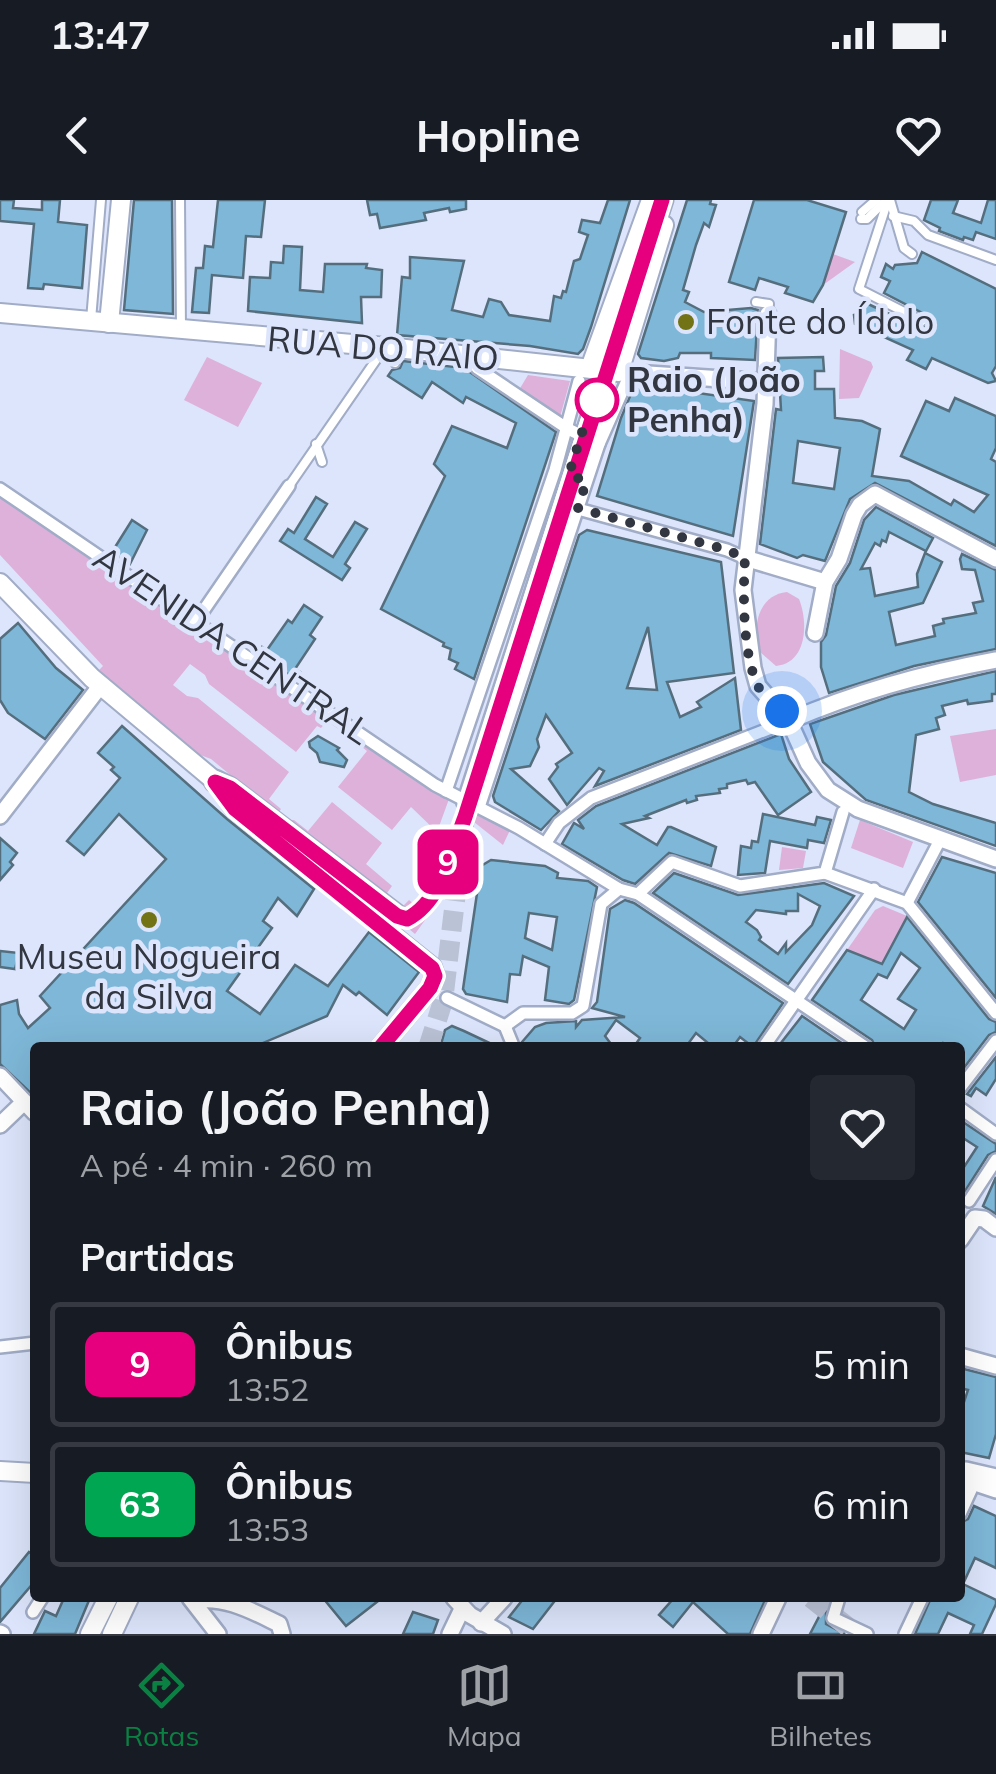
<!DOCTYPE html>
<html lang="pt">
<meta charset="utf-8">
<style>
:root{--surface:#171b24;--page:#242831;--text:#f1f3f6;--muted:#9ea1a6;--line:#363941;--accent:#0b8043}
body{margin:0;font-family:Mulish,sans-serif;background:var(--page);color:var(--text);height:100vh;display:flex;flex-direction:column;font-size:38px;white-space:nowrap}
*{box-sizing:border-box;margin:0}
p{font-size:32px;color:var(--muted)}
.icon{flex:none;width:55px;height:55px;fill:none;stroke:currentColor;stroke-width:2;stroke-linecap:round;stroke-linejoin:round}
.map{position:relative;flex:1;overflow:hidden}
.details{position:absolute;left:30px;top:842px;width:935px;height:560px;display:flex;flex-direction:column;background:var(--surface);border-radius:10px;box-shadow:0 10px 40px #0002}
.details>*{flex:none}
.badge{padding:0 20px;border-radius:15px;font-size:35px;line-height:65px}
.you{position:absolute;width:50px;height:50px;margin:-25px;border:8px solid #fff;border-radius:50%;background:#1a73e8;box-shadow:0 0 0 15px #1a73e833}
.map>.badge{position:absolute;translate:-50% -50%;box-shadow:0 0 0 5px #fff}
h2{padding:0 50px;font-size:38px;line-height:90px}
.round{display:grid;place-items:center;flex:none;width:105px;height:105px;border-radius:10px;background:var(--page)}
.overview{display:flex;align-items:center;justify-content:space-between;height:170px;padding:0 50px}
h1{font-size:48px;font-weight:700;line-height:75px}
ul{padding:0;list-style:none}
li{display:flex;align-items:center;gap:30px;height:125px;margin:0 20px 15px;padding:0 30px;border:5px solid var(--line);border-radius:10px}
li div{flex:1}
li b{display:block;font-size:38px}
li em{font-style:normal}
li .badge{min-width:110px;font-weight:700;text-align:center}
.status{display:flex;justify-content:space-between;align-items:center;height:70px;padding:0 50px;background:var(--surface);direction:ltr}
.status svg{height:28px;fill:currentColor}
header{display:flex;justify-content:space-between;align-items:center;height:130px;padding:0 50px;background:var(--surface);font-size:45px;font-weight:700}
.dock{display:flex;justify-content:space-around;align-items:center;height:140px;border-top:2px solid var(--line);background:var(--surface);font-size:28px;color:var(--muted)}
.dock a{display:grid;justify-items:center;gap:5px}
.dock .active{color:var(--accent)}
.map>svg:first-child{display:block}
.green{fill:#deb1da}
.water{fill:#4a969e}
.building{fill:#7eb7d8;stroke:#556e7e;stroke-width:2.5;fill-rule:evenodd}
.lines{fill:none;stroke-linecap:round;stroke-linejoin:round}
.secondary-tunnel{stroke:#bac2d6;stroke-width:20;stroke-dasharray:20 10;stroke-linecap:butt}
.service-casing{stroke:#a1acc6;stroke-width:12}
.pedestrian-casing{stroke:#a1acc6;stroke-width:16}
.minor-casing{stroke:#a1acc6;stroke-width:20}
.tertiary-casing{stroke:#a1acc6;stroke-width:22}
.secondary-casing{stroke:#a1acc6;stroke-width:25}
.service{stroke:#fff;stroke-width:8}
.pedestrian{stroke:#fff;stroke-width:11}
.minor{stroke:#fff;stroke-width:15}
.tertiary{stroke:#fff;stroke-width:18}
.secondary{stroke:#fff;stroke-width:20}
.line-casing{stroke:#fff;stroke-width:22}
.line{stroke:#e6007e;stroke-width:15}
.walk{stroke:#323640;stroke-width:10;stroke-dasharray:0 18}
.poi-dot{fill:#727317;stroke:#dce5fb;stroke-width:4}
.stop-dot{fill:#fff;stroke:#e6007e;stroke-width:5}
.labels{text-anchor:middle;stroke-width:9;stroke-linejoin:round;paint-order:stroke}
.poi-label{font-size:35px;fill:#323640;stroke:#dce5fb;text-anchor:start}
.street-label{font-size:35px;fill:#323640;stroke:#dce5fb}
.stop-label{font-size:35px;font-weight:bold;fill:#323640;stroke:#dce5fb;text-anchor:start}
</style>
<div class="status"><b>13:47</b><svg viewBox="0 0 49 12"><path d="M0 12V9h3v3zM5 12V6h3v6zM10 12V3h3v9zM15 12V0h3v12zM26 1h20v11H26zM47 4h2v5h-2z"/></svg></div>
<header><svg class="icon" aria-label="back" viewBox="0 0 24 24"><path d="M15 5l-7 7 7 7"/></svg>Hopline<svg class="icon" aria-label="heart" viewBox="0 0 24 24"><path d="M12 20l-8-8c-3-5 5-10 8-4 3-6 11-1 8 4z"/></svg></header>
<div class="map">
<svg width="996" height="1434" viewBox="0 0 996 1434">
<rect width="100%" height="100%" fill="#dce5fb"/>
<g class="green">
<path d="M833,54L855,62L823,85Z"/>
<path d="M840,149L871,162L873,167L859,198L839,199Z"/>
<path d="M207,157L262,183L238,227L184,200Z"/>
<path d="M528,175L570,181L560,217L519,190Z"/>
<path d="M0,296L323,511L449,599L437,632L411,607L392,630L338,587L367,551L328,520L321,528L317,526L296,552L209,484L205,475L190,464L173,485L187,496L198,498L289,572L269,599L281,609L276,616L282,621L294,620L308,631L332,602L382,643L366,664L392,686L387,693L403,706L409,700L428,716L415,734L396,718L397,714L260,607L263,602L211,559L195,553L98,471L103,466L0,355Z"/>
<path d="M787,392L799,399C808,421 808,463 776,466L759,451C752,427 758,395 787,392Z"/>
<path d="M996,529V575L960,582L950,536Z"/>
<path d="M478,610L510,630L503,645L474,622Z"/>
<path d="M860,620L913,642L903,668L851,648Z"/>
<path d="M782,647L806,651L803,668L779,670Z"/>
<path d="M883,706L907,716L882,764L847,750L875,710Z"/>
</g>
<circle class="water" cx="440" cy="679" r="17"/>
<g class="building">
<path d="M0,0H14L13,8L42,10V0H60L58,22L87,25L82,88L44,84L43,89L28,88L34,24L0,21Z"/>
<path d="M134,0H172L173,114L124,110Z"/>
<path d="M218,0H265L261,37L246,36L243,78L212,75L209,113L192,112L196,68H203L205,46L213,47Z"/>
<path d="M367,0H466V9L450,12L449,8L424,13L426,20L380,28L377,14L370,15Z"/>
<path d="M608,0H630L591,127L583,149L578,154L530,146L397,135L402,77L410,78V57L464,61L452,110L483,117L489,99L501,102L509,115L550,121L554,96L561,98L563,91L566,92L574,61L580,59L588,35L579,32L582,20L600,23Z"/>
<path d="M687,0H711L710,4L716,5L709,27L704,23L696,45L683,90L689,92L685,102L704,112L751,108L758,110L755,160L711,158V153H680L678,158L664,161L641,158L638,154Z"/>
<path d="M754,0H807L846,12L823,85L813,102L785,93L788,87L759,78L755,90L729,82Z"/>
<path d="M931,0H958L953,13L981,23L988,0H996V39L976,32L973,40L964,37L963,40L939,31L940,28L924,20Z"/>
<path d="M284,46L302,47L300,90L323,92L325,64H367L366,68L382,70L381,97H361L362,123L248,111L250,77L270,78L271,62L283,63Z"/>
<path d="M922,52L996,89V166L992,173L996,181L988,183L932,158L926,169L907,160L913,150L855,124L854,115L861,113L866,103L919,128L927,127L929,122L926,115L884,93L890,81L881,77L886,64L893,69L895,65L917,63Z"/>
<path d="M823,157L824,171H815V189H834L835,218L862,221L880,229L872,276L909,281L951,305L954,300L974,312L988,295L901,256L926,201L949,211L955,198L996,216V248L991,259L996,262V346L875,283L850,299L825,361L803,355L797,358L760,344L776,209L781,210L778,158ZM798,241L840,248L834,289L793,283Z"/>
<path d="M403,161L464,168L556,232L474,479L455,469L458,463L449,459L451,449L443,446L444,443L381,409L445,276L434,264L452,226L507,248L516,223L466,197L463,203L432,182L422,198L388,176L392,170L400,168Z"/>
<path d="M635,184L754,201L733,336L597,296L621,218Z"/>
<path d="M316,297L327,304L305,339L333,357L355,322L367,329L345,364L350,368L342,380L280,341L288,329L294,333Z"/>
<path d="M876,307L933,338L926,351L889,332L886,342L882,340L880,346L875,343L861,369L870,368L875,396L918,387L917,374L925,353L942,362L923,403L889,412L896,445L935,436L933,426L944,423L943,419L976,413L973,403L983,401L975,370L962,369L960,359L962,354L996,370V449L914,466L829,493L821,467V442L826,435L836,386L850,363L864,320Z"/>
<path d="M132,320L147,330L130,364L112,352Z"/>
<path d="M587,330L721,362L734,473L667,482L680,517L701,507L697,502L735,478L741,530L595,586L604,571L599,568L567,605L549,579L558,567L556,564L572,553L546,515L537,539L539,547L530,566L511,569L559,611L541,630L495,602L493,596L579,335ZM648,427L657,490L627,488Z"/>
<path d="M304,405L322,417L310,435L315,439L295,469L300,472L295,479L258,453L262,447L267,450L288,420L292,423Z"/>
<path d="M18,423L56,468L83,490L45,539L8,513L0,500V439Z"/>
<path d="M996,471V494H992V501L968,504L967,500L942,506L945,515L936,518L939,529L916,535L909,592L933,604L996,623V646L866,600L823,562L810,524L894,495Z"/>
<path d="M122,526L227,619L314,689L297,716L278,698L263,721L272,728L227,791L260,814L295,765L328,786L369,732L419,772L387,815L359,792L356,795L343,785L327,816L251,848H35V897L0,864V805L17,800L19,814L28,828L50,808L40,796L166,659L119,614L84,655L67,641L120,578L111,570L114,567L98,553Z"/>
<path d="M781,534L789,559L811,592L778,615L755,582L748,584L746,580L727,584V588L719,589L720,593L696,596L697,600L687,603L686,600L645,616L649,618L622,624L657,645L668,627H671L716,647L711,666L669,653L635,684L623,680L562,644L574,623L584,629L578,620L596,606Z"/>
<path d="M318,536L339,548L337,550L347,560L344,567L320,562L317,553L310,547L309,542Z"/>
<path d="M763,614L815,625L817,617L831,620L824,643L808,640L807,648L770,641L765,673L738,675L741,646L751,648L752,641L758,642Z"/>
<path d="M0,638L17,653L10,662L13,665L0,680Z"/>
<path d="M942,657L996,673V798L918,702Z"/>
<path d="M491,660L545,666L558,673L557,678L588,681L597,687L574,800L569,804L545,800L549,767L523,756L520,775L510,774L507,802L466,794L463,789L481,666ZM529,713L557,717L552,750L525,738Z"/>
<path d="M674,673L738,695L824,683L854,696L788,784L653,693ZM798,694L820,706L812,725L786,752V743L778,754L759,740L761,737L757,730L746,722L756,710L786,714V711H798Z"/>
<path d="M625,700L634,703L783,803L753,847L740,837L732,848H714L696,833L685,848H633L640,838L616,820L605,836L614,848H523L522,842L535,827L546,823L576,821V827L582,820L625,817L592,808L597,802L610,709Z"/>
<path d="M907,717L989,819L996,822V832L989,835L960,873V848H950L943,843L939,848H876L872,840L812,800L847,750L882,764ZM901,753L920,768L898,799L916,810L904,829L861,800L878,774L887,778Z"/>
<path d="M0,751L19,753L15,769L0,767Z"/>
<path d="M802,816L849,848H777Z"/>
<path d="M452,826L464,831L500,848H440L445,830Z"/>
<path d="M996,857V879L986,895L976,888L971,896L967,894Z"/>
<path d="M960,920L996,944V951L988,955L960,999V973L977,947L960,936Z"/>
<path d="M996,977V1014L983,1006Z"/>
<path d="M960,1168L996,1177V1234L989,1258L960,1252V1214L968,1190L960,1188Z"/>
<path d="M974,1306L996,1316V1368L975,1358L963,1384L996,1400V1404L982,1434H970L974,1425L948,1413L938,1434H915L931,1398H960V1323L968,1319Z"/>
<path d="M29,1352L35,1356V1381L0,1422V1388Z"/>
<path d="M64,1398H90L75,1434H34L45,1411L56,1416Z"/>
<path d="M323,1398H382L346,1426Z"/>
<path d="M524,1398H557L533,1429L509,1417Z"/>
<path d="M674,1398H766L750,1434H728L693,1402L673,1427L659,1415Z"/>
<path d="M823,1409L826,1410V1424L845,1434H810Z"/>
<path d="M413,1412L438,1420L433,1434H403Z"/>
</g>
<g class="lines">
<g class="secondary-tunnel">
<path d="M397,716L407,719C433,705 443,674 453,648"/>
<path d="M428,848L443,801L465,617L533,404"/>
<path d="M811,1398L848,1427"/>
</g>
<defs>
<g id="service">
<path d="M180,0L181,130"/>
<path d="M888,0L859,89L922,121"/>
<path d="M890,0L904,48L912,54"/>
<path d="M862,12L876,0"/>
<path d="M893,16L914,21L928,35L996,60"/>
<path d="M861,19H867L886,0"/>
<path d="M756,102L769,104L768,114"/>
<path d="M91,120L101,0"/>
<path d="M395,163L397,148"/>
<path d="M316,244L322,262"/>
<path d="M289,286L385,147"/>
</g>
<g id="pedestrian">
<path d="M477,168L568,229L599,244"/>
<path d="M0,289L435,585L519,628L619,689L638,694L867,848"/>
<path d="M578,309L727,350L745,358"/>
<path d="M197,420L289,286"/>
<path d="M446,591L555,270L579,181"/>
<path d="M463,603L598,183"/>
<path d="M479,607L599,244L626,183"/>
<path d="M545,644L559,623L591,598L789,521"/>
<path d="M449,645L452,636"/>
<path d="M825,673L907,703L996,813"/>
<path d="M638,694L672,662L740,686L825,673L843,612"/>
<path d="M907,703L941,638"/>
<path d="M447,798L505,826L514,848"/>
<path d="M505,826L523,813H572L583,806L601,704L619,689"/>
<path d="M763,848L874,689"/>
<path d="M960,888L996,841"/>
<path d="M960,908L996,934"/>
<path d="M969,1001L996,960"/>
<path d="M0,1147L35,1143"/>
<path d="M960,1286L971,1290L960,1314"/>
<path d="M839,1398L833,1418L867,1434"/>
<path d="M33,1412L42,1398"/>
<path d="M905,1434L922,1398"/>
</g>
<g id="minor">
<path d="M768,114L765,204L743,390L753,468L758,486L789,521L808,563L828,590L858,609L996,659"/>
<path d="M619,172L766,182"/>
<path d="M745,358L825,382"/>
<path d="M815,433L825,382L839,359L854,315L860,305L875,294L996,359"/>
<path d="M789,521C856,492 925,473 996,460"/>
<path d="M0,616L101,485"/>
<path d="M0,876L35,913"/>
<path d="M0,925L24,902"/>
<path d="M960,1040L975,1018L984,1019L996,1028"/>
<path d="M960,1156L996,1166"/>
<path d="M966,1270L996,1277"/>
<path d="M960,1278L996,1290"/>
<path d="M190,1398L218,1434"/>
<path d="M454,1398L470,1415L503,1434"/>
<path d="M193,1401C224,1395 252,1411 279,1424L282,1434"/>
<path d="M481,1423L504,1398"/>
<path d="M0,1433L2,1434"/>
<path d="M450,1434L462,1409"/>
<path d="M761,1434L778,1398"/>
</g>
<g id="tertiary">
<path d="M0,113L397,148L619,172L664,25"/>
<path d="M109,123L121,0"/>
<path d="M590,168L651,0"/>
<path d="M0,383L92,478L215,581L235,609L432,767L435,776L430,788L380,848"/>
<path d="M0,1271L35,1273"/>
<path d="M90,1434L108,1398"/>
<path d="M112,1434L129,1398"/>
</g>
<g id="secondary">
<path d="M613,151L662,0"/>
<path d="M215,581L229,588L397,716"/>
</g>
</defs>
<use href="#service" class="service-casing"/>
<use href="#pedestrian" class="pedestrian-casing"/>
<use href="#minor" class="minor-casing"/>
<use href="#tertiary" class="tertiary-casing"/>
<use href="#secondary" class="secondary-casing"/>
<use href="#service" class="service"/>
<use href="#pedestrian" class="pedestrian"/>
<use href="#minor" class="minor"/>
<use href="#tertiary" class="tertiary"/>
<use href="#secondary" class="secondary"/>
</g>
<g class="lines">
<defs>
<path id="line" d="M380,848L430,788L435,776L432,768L235,609L215,582L230,588L397,716L407,719C442,701 452,650 465,617L662,0"/>
</defs>
<use href="#line" class="line-casing"/>
<use href="#line" class="line"/>
<path class="walk" d="M597,200L589,210L569,274L586,282L578,308L727,350L745,358C743,393 742,456 759,488C765,497 774,504 782,511"/>
</g>
<g class="poi-dot">
<circle cx="686" cy="122" r="10"/>
<circle cx="149" cy="720" r="10"/>
</g>
<circle class="stop-dot" cx="597" cy="200" r="20"/>
<g class="labels">
<g class="poi-label">
<text x="706" y="134">Fonte do Ídolo</text>
<text x="149" y="769" text-anchor="middle">Museu Nogueira<tspan x="149" dy="40">da Silva</tspan></text>
</g>
<g class="street-label">
<text transform="translate(383 149) rotate(5)" y="12">RUA DO RAIO</text>
<text transform="translate(232 445) rotate(34)" y="12">AVENIDA CENTRAL</text>
</g>
<g class="stop-label">
<text x="627" y="192">Raio (João<tspan x="627" dy="40">Penha)</tspan></text>
</g>
</g>
</svg>
<div class="you" style="left:782px;top:511px"></div>
<b class="badge" style="left:448px;top:662px;background:#e6007e;color:#fff">9</b>
<section class="details">
<div class="overview"><div><h1>Raio (João Penha)</h1><p>A pé · 4 min · 260 m</p></div><a class="round"><svg class="icon" aria-label="heart" viewBox="0 0 24 24"><path d="M12 20l-8-8c-3-5 5-10 8-4 3-6 11-1 8 4z"/></svg></a></div>
<h2>Partidas</h2>
<ul>
<li><span class="badge" style="background:#e6007e;color:#fff">9</span><div><b>Ônibus</b><p>13:52</p></div><em>5 min</em></li>
<li><span class="badge" style="background:#00a651;color:#fff">63</span><div><b>Ônibus</b><p>13:53</p></div><em>6 min</em></li>
</ul>
</section>
</div>
<nav class="dock">
<a class="active"><svg class="icon" aria-label="directions" viewBox="0 0 24 24"><path d="M12 3l9 9-9 9-9-9zM9 14v-3h6M13 9l2 2-2 2"/></svg>Rotas</a>
<a><svg class="icon" aria-label="map" viewBox="0 0 24 24"><path d="M3 6l6-2 6 2 6-2v14l-6 2-6-2-6 2zM9 4v14M15 6v14"/></svg>Mapa</a>
<a><svg class="icon" aria-label="tickets" viewBox="0 0 24 24"><path d="M3 7h18v10H3zM15 7v10"/></svg>Bilhetes</a>
</nav>
